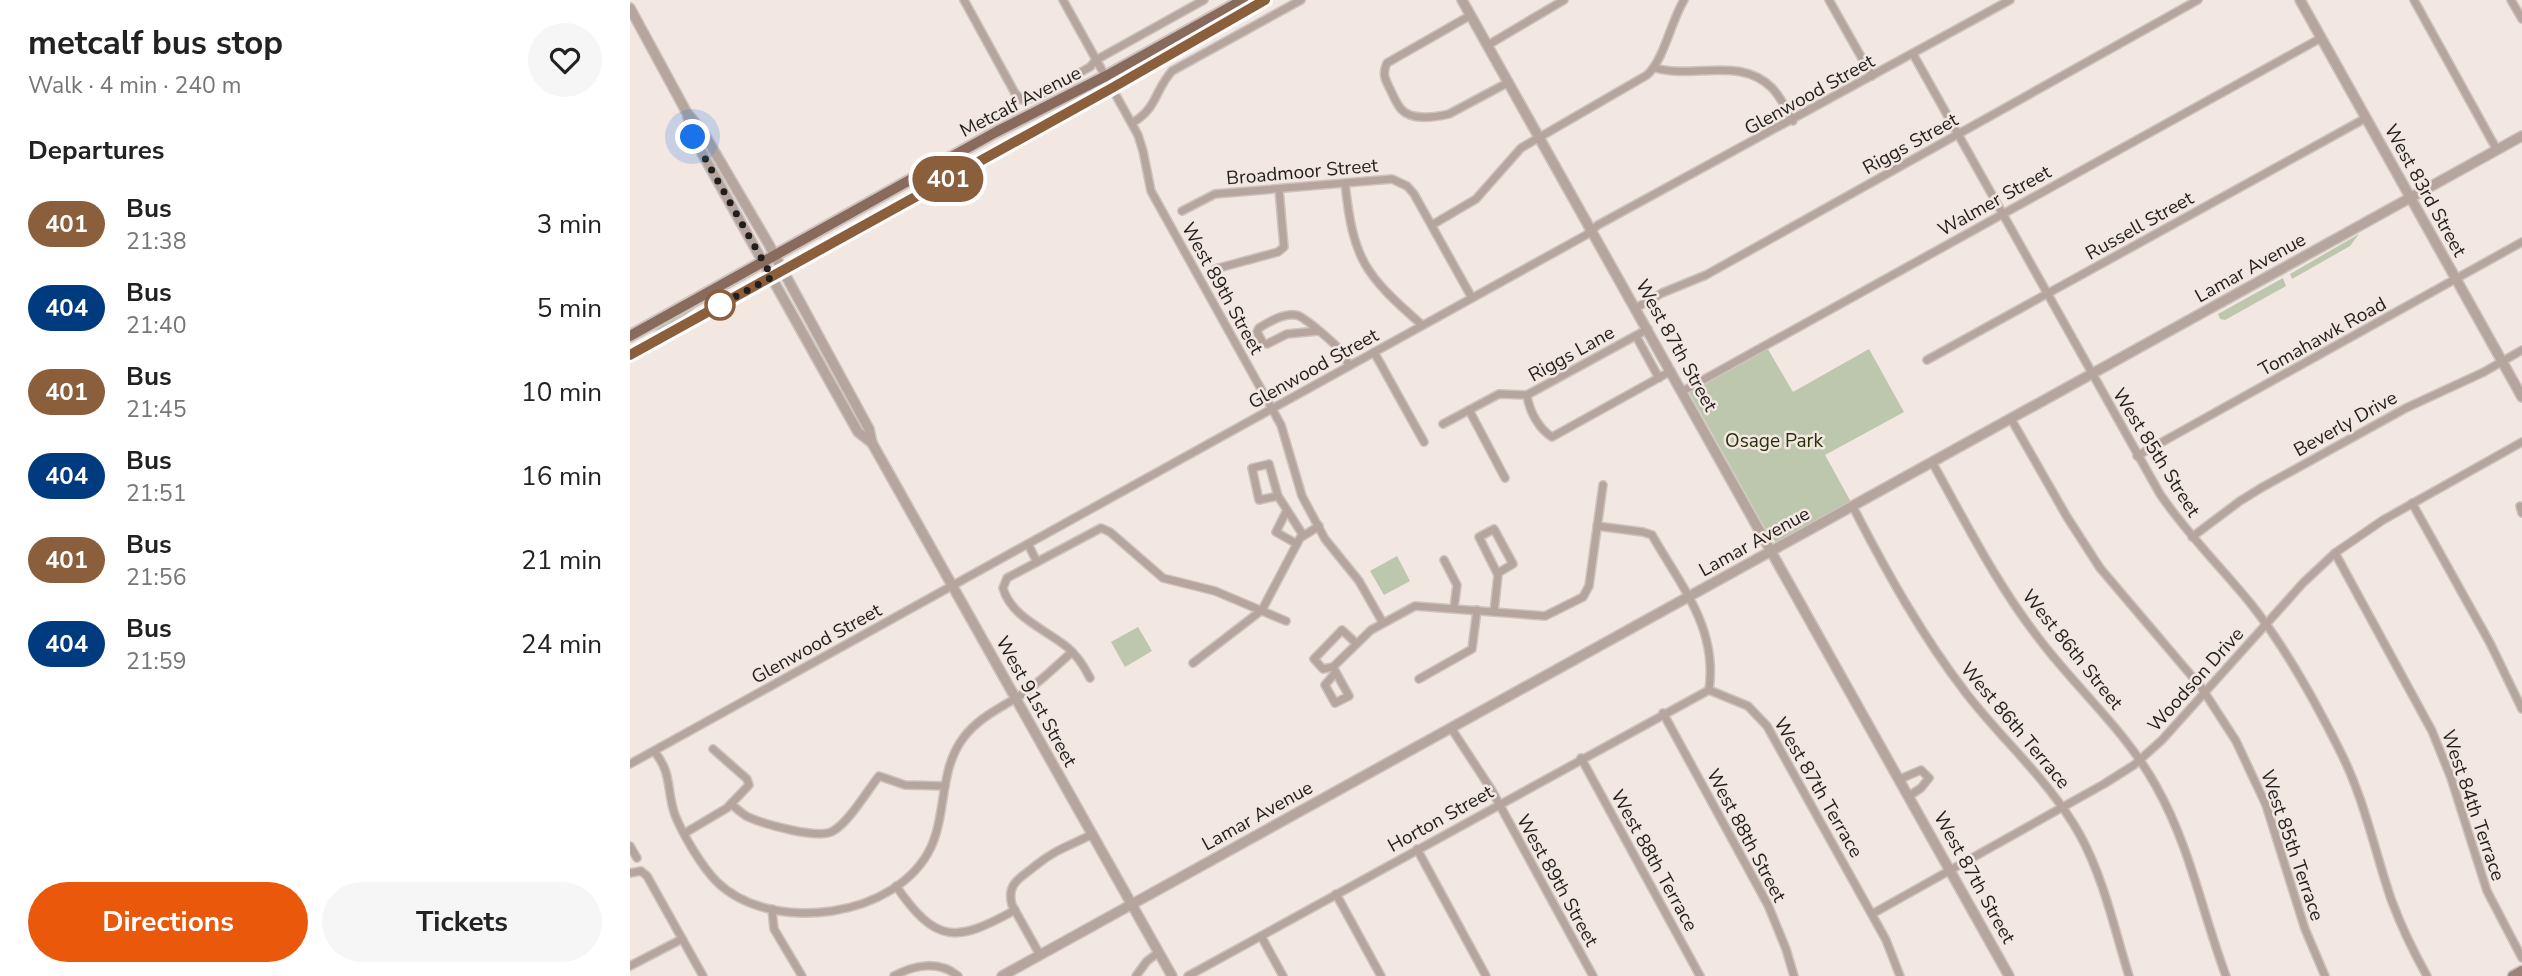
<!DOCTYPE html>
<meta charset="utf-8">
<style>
:root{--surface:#fff;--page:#f6f6f6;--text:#222;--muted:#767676;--accent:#ea580c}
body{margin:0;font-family:"Nunito Sans",sans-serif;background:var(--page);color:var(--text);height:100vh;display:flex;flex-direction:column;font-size:26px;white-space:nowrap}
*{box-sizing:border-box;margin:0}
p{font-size:23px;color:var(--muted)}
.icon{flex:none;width:38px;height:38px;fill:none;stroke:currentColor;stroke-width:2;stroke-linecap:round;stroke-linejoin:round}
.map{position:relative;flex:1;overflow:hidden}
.drawer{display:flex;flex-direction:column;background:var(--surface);width:630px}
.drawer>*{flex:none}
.badge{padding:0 14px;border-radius:23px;font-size:24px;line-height:46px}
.you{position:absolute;width:35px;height:35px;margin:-18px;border:5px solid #fff;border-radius:50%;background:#1a73e8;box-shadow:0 0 0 10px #1a73e833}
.map>.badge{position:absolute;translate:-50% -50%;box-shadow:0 0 0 4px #fff}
h2{padding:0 28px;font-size:26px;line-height:63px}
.round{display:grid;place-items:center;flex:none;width:74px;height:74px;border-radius:37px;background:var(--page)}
.overview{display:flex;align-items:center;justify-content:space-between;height:119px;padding:0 28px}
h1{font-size:33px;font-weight:700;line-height:52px}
.primary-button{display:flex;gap:14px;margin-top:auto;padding:14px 28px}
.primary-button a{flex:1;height:80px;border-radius:42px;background:var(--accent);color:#fff;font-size:28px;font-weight:700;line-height:80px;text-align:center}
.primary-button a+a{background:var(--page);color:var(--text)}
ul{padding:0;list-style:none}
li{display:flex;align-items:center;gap:21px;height:84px;padding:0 28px}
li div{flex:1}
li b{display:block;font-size:26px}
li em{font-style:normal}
li .badge{min-width:77px;font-weight:700;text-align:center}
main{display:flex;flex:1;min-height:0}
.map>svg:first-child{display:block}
.green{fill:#bcc7ae}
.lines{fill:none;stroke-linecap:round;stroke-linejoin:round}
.minor-casing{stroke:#cdc3be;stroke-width:10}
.tertiary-casing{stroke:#cdc3be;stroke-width:12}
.secondary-casing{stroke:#cdc3be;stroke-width:13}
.primary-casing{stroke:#cdc3be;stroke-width:14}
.minor{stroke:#b6a59d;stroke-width:7}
.tertiary{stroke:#b6a59d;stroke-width:9}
.secondary{stroke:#9c8377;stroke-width:10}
.primary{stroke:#896b5d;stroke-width:10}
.line-casing{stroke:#fff;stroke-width:16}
.line{stroke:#8b5e3c;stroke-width:10}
.walk{stroke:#221e1c;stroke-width:7;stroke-dasharray:0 12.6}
.stop-dot{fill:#fff;stroke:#8b5e3c;stroke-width:3.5}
.labels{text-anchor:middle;stroke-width:5;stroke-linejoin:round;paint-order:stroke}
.street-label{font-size:19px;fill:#221e1c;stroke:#f3e7e2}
.park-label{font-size:19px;fill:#243209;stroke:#f3e7e2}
</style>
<main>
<section class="drawer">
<div class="overview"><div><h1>metcalf bus stop</h1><p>Walk · 4 min · 240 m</p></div><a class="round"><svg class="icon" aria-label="heart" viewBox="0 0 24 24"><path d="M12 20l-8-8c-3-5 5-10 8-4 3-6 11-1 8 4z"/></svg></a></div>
<h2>Departures</h2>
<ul>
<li><span class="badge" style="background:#8b5e3c;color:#fff">401</span><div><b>Bus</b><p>21:38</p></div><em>3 min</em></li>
<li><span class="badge" style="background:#003b80;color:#fff">404</span><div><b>Bus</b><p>21:40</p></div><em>5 min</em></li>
<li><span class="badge" style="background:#8b5e3c;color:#fff">401</span><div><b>Bus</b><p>21:45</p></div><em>10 min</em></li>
<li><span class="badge" style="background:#003b80;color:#fff">404</span><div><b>Bus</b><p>21:51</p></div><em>16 min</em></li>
<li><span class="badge" style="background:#8b5e3c;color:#fff">401</span><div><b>Bus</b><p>21:56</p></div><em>21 min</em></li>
<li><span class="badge" style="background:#003b80;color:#fff">404</span><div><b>Bus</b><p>21:59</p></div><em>24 min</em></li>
</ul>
<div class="primary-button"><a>Directions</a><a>Tickets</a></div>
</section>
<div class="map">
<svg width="1892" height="976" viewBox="0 0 1892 976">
<rect width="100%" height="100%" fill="#f3e7e2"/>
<g class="green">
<path d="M1729,234L1720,246L1662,279L1660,274Z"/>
<path d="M124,272L125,274L65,308L30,334L24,335L23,333L28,328Z"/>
<path d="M1653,278L1656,286L1595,320L1590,319L1588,314Z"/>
<path d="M1136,346L1163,392L1239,349L1274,412L1195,455L1221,502L1148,543L1141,539L1060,394L1061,390Z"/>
<path d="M767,556L780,581L754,595L740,571Z"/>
<path d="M508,627L522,651L495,667L481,642Z"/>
</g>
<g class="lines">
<defs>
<g id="minor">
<path d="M334,0L385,93L392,100L406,97L460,67L466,60L574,0"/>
<path d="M433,0L508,135L513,151L521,191L651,425L672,496L695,539L729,581L753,623"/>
<path d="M1199,0L1242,76"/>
<path d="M1784,0L1867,150"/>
<path d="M1881,0L1892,19"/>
<path d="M841,15L757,63C752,74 755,79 760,89C763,95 766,103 771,109C781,121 806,117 819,114L879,82"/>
<path d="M858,45L934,0"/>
<path d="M1283,54L1530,494C1557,534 1591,567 1621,604C1656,648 1684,699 1709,749C1734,797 1744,849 1761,899C1771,926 1783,951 1797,976"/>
<path d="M1025,68C1063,79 1111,56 1142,88C1151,97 1156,109 1163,121"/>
<path d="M502,123C528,108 524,91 542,71L671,0"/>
<path d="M715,183C723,260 735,275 792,325"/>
<path d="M552,211L585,194L762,179L777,186L784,194L842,298"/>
<path d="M802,225L846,199L891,148L1017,75C1034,60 1041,21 1054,0"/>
<path d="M585,269L648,252L654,247L649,189"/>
<path d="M1006,308L1032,293L1076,275L1568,0"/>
<path d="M688,331L657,334L637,344L633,343L627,332L629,328C639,322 653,313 666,315C674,316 705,344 711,351C714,355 717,361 719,366"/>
<path d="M1006,336L1029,378"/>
<path d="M744,352L794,442"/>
<path d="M1297,360L1736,118"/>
<path d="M1053,391L1691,38"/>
<path d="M897,395C899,411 909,429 922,437L1041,371"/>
<path d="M839,410L875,478"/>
<path d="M1381,419L1437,517L1470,568L1571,687L1606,741L1636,805L1675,929L1695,976"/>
<path d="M813,424L869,394L897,395L1018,329"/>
<path d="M1507,456L1892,242"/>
<path d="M1302,462C1336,523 1367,585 1410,640C1448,690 1495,730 1526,786C1560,846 1572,912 1596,976"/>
<path d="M648,496L629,500L622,468L639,464L648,496L673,535"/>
<path d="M1782,503L1860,643L1892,709"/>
<path d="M1890,506L1892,513"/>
<path d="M1223,507C1256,571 1292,636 1336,693C1373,741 1420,781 1450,835C1474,879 1484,928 1499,976"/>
<path d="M657,510L646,532L667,544"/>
<path d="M967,526L1013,532L1022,535C1051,586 1088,628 1079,690"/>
<path d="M1562,537L1610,501L1631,488L1776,408L1854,372L1892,350"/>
<path d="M398,544L407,562"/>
<path d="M1705,553L1802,731L1821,778L1857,891L1892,958"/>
<path d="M814,560L827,585L824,608"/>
<path d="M864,612L868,575L849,537L864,529L883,564L868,573"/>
<path d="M563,663L632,610L670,538L689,526"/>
<path d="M703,667L741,630L785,606L915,616L953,597L959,586L973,485"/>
<path d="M703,667L719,696L705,703L695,685L706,672"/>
<path d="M703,667L693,669L684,659L712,630L726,643"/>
<path d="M460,678C454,666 448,656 437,647C415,629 381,617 373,588L377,578L471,528L480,532L533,578L585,591L656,621"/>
<path d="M789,679L842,649L847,610"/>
<path d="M1079,690L1118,706L1137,726L1256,940L1270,976"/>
<path d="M1033,713L1138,905L1156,949L1164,976"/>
<path d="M821,728L861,789L963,976"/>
<path d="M24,751C43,774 36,790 45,815C53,835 72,867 87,882C142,935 268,918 301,847C317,812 309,769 334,737C350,716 373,707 394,693C411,681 426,666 442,652"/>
<path d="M951,758L1070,976"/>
<path d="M0,764L956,235L968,225L1380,0"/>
<path d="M1270,779L1291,770L1299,778L1291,788L1279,796"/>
<path d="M101,804C106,808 112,814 118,817C134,824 189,840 203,831C219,822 237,791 249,776L275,785L315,786"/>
<path d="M55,833L97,808L119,785L117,779L83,749"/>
<path d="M0,846L7,858"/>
<path d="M787,849L856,976"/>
<path d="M0,873L11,871L17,876L73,976"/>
<path d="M266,886C306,944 326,943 385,910"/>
<path d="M706,894L751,976"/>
<path d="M142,909L144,929L172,976"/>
<path d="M1242,914L1474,784L1504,765L1532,740L1673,583L1705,553L1753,520L1892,442"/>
<path d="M631,936L653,976"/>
<path d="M410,955L382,905C376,883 391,878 405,866C426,849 439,846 463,834"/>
<path d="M0,966L52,939"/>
<path d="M264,976C284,965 309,960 328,976"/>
<path d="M506,976L517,961L529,952"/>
<path d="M558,976L1079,690"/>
</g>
<g id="tertiary">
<path d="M832,0L1379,976"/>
<path d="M1670,0L1892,397"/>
<path d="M0,8L57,113L73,132L138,243L239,429L242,443L542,976"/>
<path d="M58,117L63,137L228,432L242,443"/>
<path d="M372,976L1892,136"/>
</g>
<path id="secondary" d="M1883,976L1892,971"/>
<g id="primary">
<path d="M0,336L366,132L476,76L613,0"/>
<path d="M0,355L482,88L635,0"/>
</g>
</defs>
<use href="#minor" class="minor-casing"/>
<use href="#tertiary" class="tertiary-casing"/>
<use href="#secondary" class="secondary-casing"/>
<use href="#primary" class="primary-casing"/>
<use href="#minor" class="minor"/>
<use href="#tertiary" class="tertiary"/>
<use href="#secondary" class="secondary"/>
<use href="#primary" class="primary"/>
</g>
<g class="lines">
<defs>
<path id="line" d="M0,355L482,88L635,0"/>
</defs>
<use href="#line" class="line-casing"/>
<use href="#line" class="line"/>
<path class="walk" d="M63,137L142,277L90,305"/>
</g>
<circle class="stop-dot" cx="90" cy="305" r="14"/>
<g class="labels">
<g class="street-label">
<text transform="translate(1179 94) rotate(-29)" y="7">Glenwood Street</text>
<text transform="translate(390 101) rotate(-27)" y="7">Metcalf Avenue</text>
<text transform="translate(1280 143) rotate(-29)" y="7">Riggs Street</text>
<text transform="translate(672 171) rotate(-5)" y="7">Broadmoor Street</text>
<text transform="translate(1796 190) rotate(61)" y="7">West 83rd Street</text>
<text transform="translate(1364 200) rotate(-29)" y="7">Walmer Street</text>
<text transform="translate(1509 225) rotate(-29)" y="7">Russell Street</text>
<text transform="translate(1620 267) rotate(-29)" y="7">Lamar Avenue</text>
<text transform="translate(593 288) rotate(61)" y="7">West 89th Street</text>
<text transform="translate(1692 336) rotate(-29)" y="7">Tomahawk Road</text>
<text transform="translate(1047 345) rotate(61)" y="7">West 87th Street</text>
<text transform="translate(941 353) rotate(-29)" y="7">Riggs Lane</text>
<text transform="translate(683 368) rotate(-29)" y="7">Glenwood Street</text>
<text transform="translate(1715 423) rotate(-29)" y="7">Beverly Drive</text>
<text transform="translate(1527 452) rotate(58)" y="7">West 85th Street</text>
<text transform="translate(1124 541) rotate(-29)" y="7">Lamar Avenue</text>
<text transform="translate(186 643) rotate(-29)" y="7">Glenwood Street</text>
<text transform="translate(1443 649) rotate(51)" y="7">West 86th Street</text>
<text transform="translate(1565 679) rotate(-48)" y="7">Woodson Drive</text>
<text transform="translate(407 701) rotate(61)" y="7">West 91st Street</text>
<text transform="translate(1386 725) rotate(50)" y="7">West 86th Terrace</text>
<text transform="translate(1189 787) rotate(60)" y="7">West 87th Terrace</text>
<text transform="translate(1844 805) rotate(71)" y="7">West 84th Terrace</text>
<text transform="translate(627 815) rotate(-29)" y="7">Lamar Avenue</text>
<text transform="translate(810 818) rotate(-29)" y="7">Horton Street</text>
<text transform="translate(1117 835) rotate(62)" y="7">West 88th Street</text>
<text transform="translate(1663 845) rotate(71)" y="7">West 85th Terrace</text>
<text transform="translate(1025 860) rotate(61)" y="7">West 88th Terrace</text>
<text transform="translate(1345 877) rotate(61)" y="7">West 87th Street</text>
<text transform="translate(928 880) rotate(61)" y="7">West 89th Street</text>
</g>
<g class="park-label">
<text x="1144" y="447">Osage Park</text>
</g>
</g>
</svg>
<div class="you" style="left:63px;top:137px"></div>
<b class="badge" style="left:318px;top:179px;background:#8b5e3c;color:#fff">401</b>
</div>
</main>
